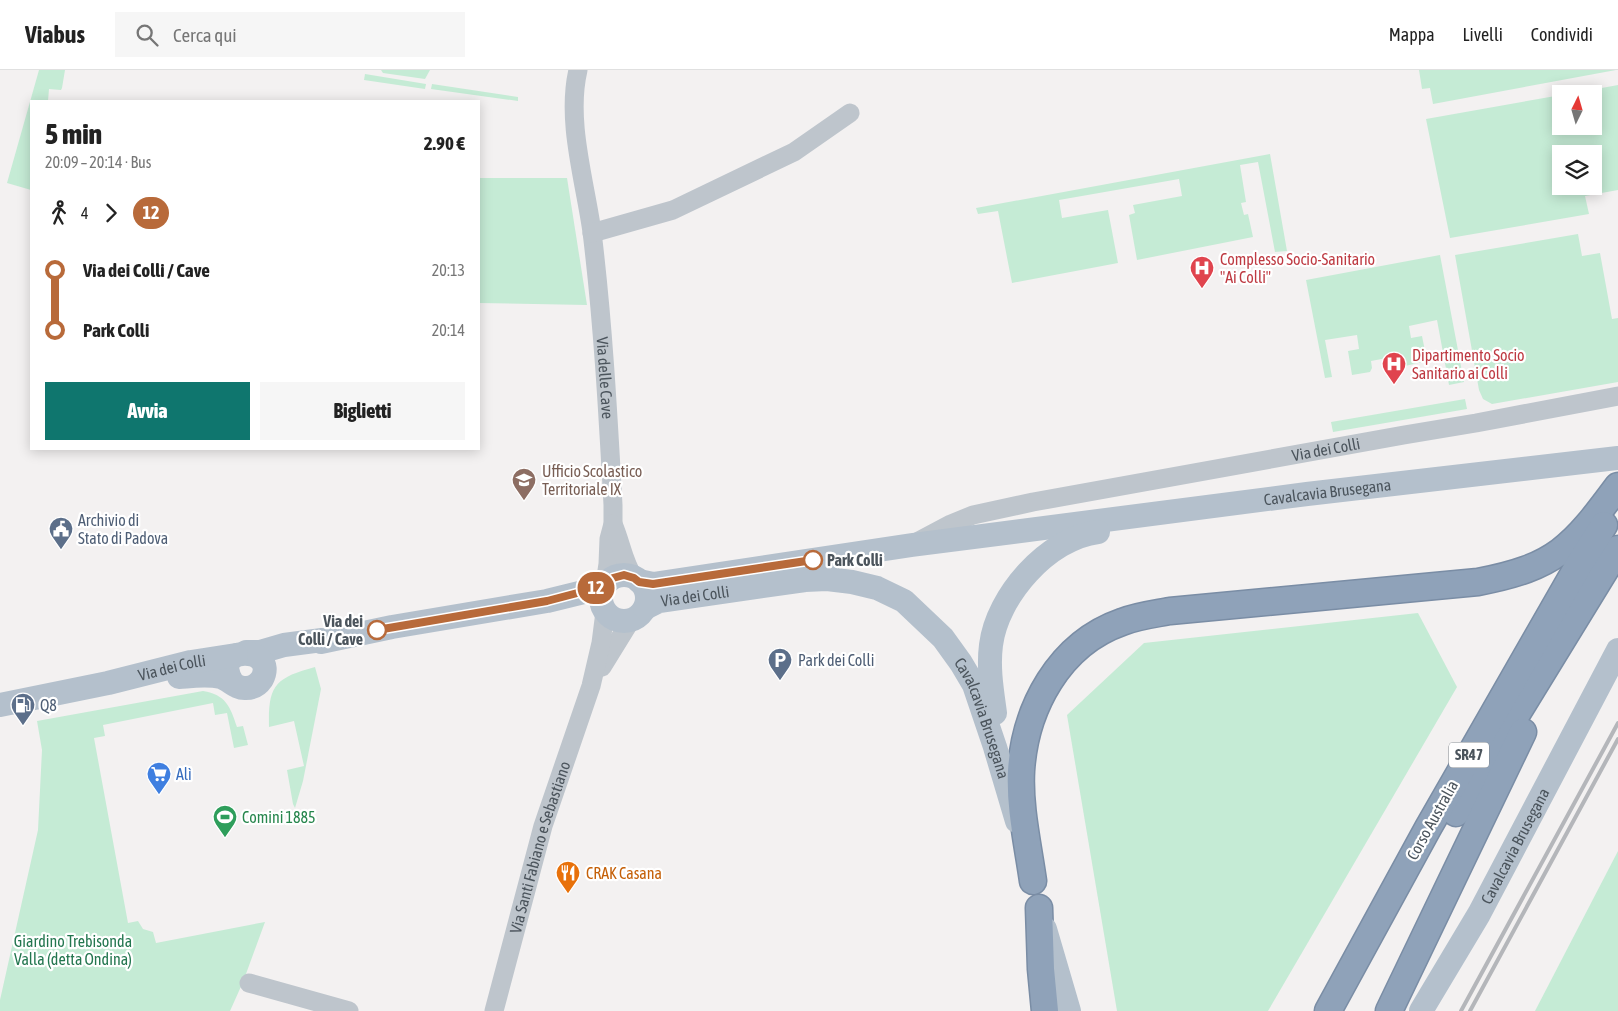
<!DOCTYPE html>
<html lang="it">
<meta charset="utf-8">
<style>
:root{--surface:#fff;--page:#f6f6f6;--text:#222;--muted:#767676;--line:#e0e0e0;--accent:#0f766e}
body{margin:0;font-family:"Asap Condensed",sans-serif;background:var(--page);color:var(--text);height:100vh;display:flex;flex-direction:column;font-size:19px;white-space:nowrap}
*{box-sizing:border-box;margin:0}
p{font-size:16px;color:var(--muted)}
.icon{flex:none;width:28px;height:28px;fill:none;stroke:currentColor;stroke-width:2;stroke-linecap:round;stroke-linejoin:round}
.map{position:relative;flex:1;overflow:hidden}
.sheet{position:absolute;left:30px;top:30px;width:450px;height:350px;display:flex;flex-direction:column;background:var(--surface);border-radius:0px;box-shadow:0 2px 12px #0003}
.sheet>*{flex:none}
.badge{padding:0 10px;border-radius:16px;font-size:18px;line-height:32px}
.needle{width:32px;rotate:5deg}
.fabs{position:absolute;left:1552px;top:15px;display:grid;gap:10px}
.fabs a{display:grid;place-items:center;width:50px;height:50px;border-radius:0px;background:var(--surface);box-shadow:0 2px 12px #0003;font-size:25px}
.map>.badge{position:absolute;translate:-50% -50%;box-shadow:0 0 0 2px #fff}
.legs{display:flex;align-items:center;gap:8px;height:55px;padding:0 15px;font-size:16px}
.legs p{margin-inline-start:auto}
.summary{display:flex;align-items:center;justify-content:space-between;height:85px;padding:0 15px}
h1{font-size:28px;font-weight:800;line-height:38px}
.cta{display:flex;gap:10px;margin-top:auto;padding:10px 15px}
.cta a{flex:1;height:58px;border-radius:0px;background:var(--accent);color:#fff;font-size:20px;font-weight:800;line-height:58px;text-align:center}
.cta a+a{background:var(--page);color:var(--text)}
ul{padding:0 15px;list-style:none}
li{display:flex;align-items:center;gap:18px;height:60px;font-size:19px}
li i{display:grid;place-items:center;width:8px;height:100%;margin:0 6px;background:currentColor}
li i::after{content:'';width:12px;height:12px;margin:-6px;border:4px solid;border-radius:50%;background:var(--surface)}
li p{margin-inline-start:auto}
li:first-child i{background:linear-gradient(#0000 50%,currentColor 0)}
li:last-child i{background:linear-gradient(currentColor 50%,#0000 0)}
header{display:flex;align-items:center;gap:30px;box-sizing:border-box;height:70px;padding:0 25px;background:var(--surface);border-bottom:1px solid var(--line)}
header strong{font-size:24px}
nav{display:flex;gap:28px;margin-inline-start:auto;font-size:18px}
.search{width:350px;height:45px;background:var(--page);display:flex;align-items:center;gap:12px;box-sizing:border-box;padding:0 18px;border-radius:0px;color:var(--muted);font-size:19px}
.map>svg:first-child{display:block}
.green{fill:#c5ebd5;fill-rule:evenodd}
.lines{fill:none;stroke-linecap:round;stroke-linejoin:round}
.highway-casing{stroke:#7a8da5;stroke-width:29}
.minor{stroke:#bec5cc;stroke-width:19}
.major{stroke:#b4c0cc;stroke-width:24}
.highway{stroke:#8fa2b9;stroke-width:26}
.rail{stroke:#b4b6ba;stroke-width:4}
.line-1-casing{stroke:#fff;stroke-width:11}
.line-1{stroke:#b86a3a;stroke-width:8}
.stop-1-dot{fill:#fff;stroke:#b86a3a;stroke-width:2.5}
.labels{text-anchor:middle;stroke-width:4.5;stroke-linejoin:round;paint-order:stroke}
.shield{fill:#fff;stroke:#81878d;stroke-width:1}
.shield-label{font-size:15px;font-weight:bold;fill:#4b545c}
.health-label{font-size:16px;fill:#be3a42;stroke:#fff;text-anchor:start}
.street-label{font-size:16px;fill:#4b545c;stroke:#fff}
.education-label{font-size:16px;fill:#785e54;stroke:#fff;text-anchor:start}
.service-label{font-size:16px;fill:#4e5e75;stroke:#fff;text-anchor:start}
.stop-label{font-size:16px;font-weight:bold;fill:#4b545c;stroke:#fff;text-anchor:start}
.shop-label{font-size:16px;fill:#366cbe;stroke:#fff;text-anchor:start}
.leisure-label{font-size:16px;fill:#27864d;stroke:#fff;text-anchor:start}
.food-label{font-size:16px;fill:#c56008;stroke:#fff;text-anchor:start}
.park-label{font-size:16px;fill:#23764f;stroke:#fff}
</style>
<header>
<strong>Viabus</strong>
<div class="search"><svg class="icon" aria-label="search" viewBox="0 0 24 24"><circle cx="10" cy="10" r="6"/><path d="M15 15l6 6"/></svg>Cerca qui</div>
<nav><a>Mappa</a><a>Livelli</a><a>Condividi</a></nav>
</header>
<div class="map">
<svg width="1618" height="941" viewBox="0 0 1618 941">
<rect width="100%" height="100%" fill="#f3f1f1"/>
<g class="green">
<path d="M39,0H73H65L62,18L61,20L49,19L48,31H31V120L7,113Z"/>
<path d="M381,0H430L425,9L383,3Z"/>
<path d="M1419,0H1616L1433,34L1430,18L1422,19Z"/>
<path d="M365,4L426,14L425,19L364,10Z"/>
<path d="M432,14L518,27V31L431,19Z"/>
<path d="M1618,15V120L1585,126L1589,144L1450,168L1426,49L1561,25V56H1594V24H1569ZM1561,84H1594V116H1561Z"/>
<path d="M1270,84L1287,181L1275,182L1258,92L1240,95L1246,132L1241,133L1244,145L1248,144L1253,167L1137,190L1129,145L1135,143L1133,135L1182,126L1179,109L1059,130L1062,148L1108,140L1118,193L1012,213L998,141L978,144L976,138Z"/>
<path d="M479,108H567L587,235L479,233Z"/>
<path d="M1578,164L1582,186L1600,183L1612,249L1618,248V312L1492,334L1483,329L1479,320L1455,185Z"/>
<path d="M1440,185L1464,312L1449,315L1437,250L1409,256L1411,268L1422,266L1427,291L1405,296L1403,285L1371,291L1372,298L1370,302L1352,305L1348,281L1359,279L1357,265L1325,270L1332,307L1325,308L1306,210Z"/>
<path d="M1465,329L1467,339L1333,362L1331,352Z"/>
<path d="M1418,543L1457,617L1268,941H1117L1067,645L1144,573Z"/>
<path d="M315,597L321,619L303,711L295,738L293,734L287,700L304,696L294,651L269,657C268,615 275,608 315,597Z"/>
<path d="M203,621C226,625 230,636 237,657L243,656L248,675L234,678L227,643L215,645L213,633L103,655L105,666L94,668L128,853L138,851L143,859L153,862L156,873L265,852L243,912L230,941H0V930L38,760L42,680L37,651Z"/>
<path d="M1618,781V941H1535Z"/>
</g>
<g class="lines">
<defs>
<g id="highway">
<path d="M1456,743L1618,479"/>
<path d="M1033,811C1028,775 1019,737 1021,701C1025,638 1059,574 1122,552C1137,546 1154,544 1170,541L1478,512C1556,497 1572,478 1618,416"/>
<path d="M1039,838L1041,899L1045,941"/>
<path d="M1328,941L1428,758L1577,498L1604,455"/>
<path d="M1389,941L1523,662"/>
</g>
</defs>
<use href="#highway" class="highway-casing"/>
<g class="minor">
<path id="s1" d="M578,0C566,51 585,111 592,162C603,252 608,344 613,435V454L609,469L608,494L605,514"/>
<path d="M592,163L673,140L794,82L850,43"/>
<path d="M613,454C621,472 623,491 634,508"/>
<path id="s2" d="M919,471L951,454L973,445L1033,432L1404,365L1476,353L1618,326"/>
<path d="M602,597L631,550"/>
<path d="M249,913L349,941"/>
<path id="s3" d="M494,941L543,756L591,616L601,573L605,542"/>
</g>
<g class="major">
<circle cx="624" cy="528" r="23"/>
<path id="s4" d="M639,511L653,514L912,475L1307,424L1618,388"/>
<path id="s5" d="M645,538L659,531L805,510L827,509L852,512L877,518L904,531L943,568L961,593L974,615L995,677L1017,751"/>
<path d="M246,582H260L284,575L322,570L321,572L392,557L547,531L604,517"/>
<path d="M179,607C193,606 207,604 221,607C230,610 236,619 246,618C252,618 258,615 262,609C279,576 209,574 232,612"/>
<path id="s6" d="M0,635L108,613L191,592L236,585"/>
<path d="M995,643C992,621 988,598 991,575C997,526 1048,468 1098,462"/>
<path d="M1045,859L1069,941"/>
<path id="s7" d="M1421,941L1479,844L1618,580"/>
</g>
<use href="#highway" class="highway"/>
<g class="rail">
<path d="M1461,941L1618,653"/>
<path d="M1470,941L1618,669"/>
</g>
</g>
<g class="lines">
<defs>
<path id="line-1" d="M377,560L547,531L604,516L613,508L624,505L634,508L639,512L653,514L813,490"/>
</defs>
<use href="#line-1" class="line-1-casing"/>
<use href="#line-1" class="line-1"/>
</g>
<defs>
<symbol id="hospital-pin" viewBox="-11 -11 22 30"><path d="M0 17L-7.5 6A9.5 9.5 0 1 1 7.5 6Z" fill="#e0444e" stroke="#fff"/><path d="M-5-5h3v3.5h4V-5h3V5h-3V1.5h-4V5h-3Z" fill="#fff"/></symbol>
<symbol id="school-pin" viewBox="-11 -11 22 30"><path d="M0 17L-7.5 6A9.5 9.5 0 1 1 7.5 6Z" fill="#8d6e63" stroke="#fff"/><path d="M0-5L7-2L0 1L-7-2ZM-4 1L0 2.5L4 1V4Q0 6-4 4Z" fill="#fff"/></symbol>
<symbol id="civic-pin" viewBox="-11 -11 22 30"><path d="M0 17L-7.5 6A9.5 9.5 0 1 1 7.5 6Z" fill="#5c6f8a" stroke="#fff"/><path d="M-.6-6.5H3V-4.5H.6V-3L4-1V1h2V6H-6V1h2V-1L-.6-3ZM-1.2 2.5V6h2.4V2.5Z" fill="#fff"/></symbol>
<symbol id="parking-pin" viewBox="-11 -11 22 30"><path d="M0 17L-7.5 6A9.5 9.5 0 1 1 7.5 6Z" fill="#5c6f8a" stroke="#fff"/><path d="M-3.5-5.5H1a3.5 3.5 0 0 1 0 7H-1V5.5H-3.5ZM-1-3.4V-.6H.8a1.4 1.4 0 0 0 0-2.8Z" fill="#fff"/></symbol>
<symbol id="fuel-pin" viewBox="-11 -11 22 30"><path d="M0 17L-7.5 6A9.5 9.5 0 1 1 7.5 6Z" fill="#5c6f8a" stroke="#fff"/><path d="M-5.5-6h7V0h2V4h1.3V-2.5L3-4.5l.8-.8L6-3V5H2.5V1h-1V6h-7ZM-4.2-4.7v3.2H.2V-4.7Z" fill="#fff"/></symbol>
<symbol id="supermarket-pin" viewBox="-11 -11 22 30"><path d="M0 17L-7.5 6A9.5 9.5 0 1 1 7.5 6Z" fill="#3f7fe0" stroke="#fff"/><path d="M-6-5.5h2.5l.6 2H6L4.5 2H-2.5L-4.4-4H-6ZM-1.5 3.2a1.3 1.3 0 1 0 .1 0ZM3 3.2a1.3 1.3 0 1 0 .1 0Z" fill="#fff"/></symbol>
<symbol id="stadium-pin" viewBox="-11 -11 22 30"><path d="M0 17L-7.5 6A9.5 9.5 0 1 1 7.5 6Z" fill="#2e9e5b" stroke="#fff"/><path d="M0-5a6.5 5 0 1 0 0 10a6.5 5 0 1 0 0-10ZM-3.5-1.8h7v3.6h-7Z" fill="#fff"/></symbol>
<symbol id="restaurant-pin" viewBox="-11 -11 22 30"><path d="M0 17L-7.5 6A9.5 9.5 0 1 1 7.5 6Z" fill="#e8710a" stroke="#fff"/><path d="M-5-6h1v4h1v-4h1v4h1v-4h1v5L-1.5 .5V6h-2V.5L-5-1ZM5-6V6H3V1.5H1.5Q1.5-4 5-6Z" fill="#fff"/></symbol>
</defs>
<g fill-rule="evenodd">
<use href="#hospital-pin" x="1188" y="184" width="28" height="38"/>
<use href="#hospital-pin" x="1380" y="280" width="28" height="38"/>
<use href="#school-pin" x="510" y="396" width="28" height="38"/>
<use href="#civic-pin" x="47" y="445" width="28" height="38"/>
<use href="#parking-pin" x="766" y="576" width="28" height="38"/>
<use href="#fuel-pin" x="9" y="621" width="28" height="38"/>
<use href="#supermarket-pin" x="145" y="690" width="28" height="38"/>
<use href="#stadium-pin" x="211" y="733" width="28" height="38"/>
<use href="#restaurant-pin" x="554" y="789" width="28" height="38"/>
</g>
<g class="stop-1-dot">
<circle cx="813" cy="490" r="9"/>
<circle cx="377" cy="560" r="9"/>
</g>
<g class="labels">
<rect class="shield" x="1449" y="672.5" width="40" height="25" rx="4"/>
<g class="shield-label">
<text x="1469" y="690">SR47</text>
</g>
<g class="health-label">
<text x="1220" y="195">Complesso Socio-Sanitario<tspan x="1220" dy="18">"Ai Colli"</tspan></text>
<text x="1412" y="291">Dipartimento Socio<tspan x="1412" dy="18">Sanitario ai Colli</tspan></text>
</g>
<g class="street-label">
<text dy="6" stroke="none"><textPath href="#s1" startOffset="310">Via delle Cave</textPath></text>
<text dy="6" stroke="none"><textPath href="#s2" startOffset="419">Via dei Colli</textPath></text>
<text dy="6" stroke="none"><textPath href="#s4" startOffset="695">Cavalcavia Brusegana</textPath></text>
<text dy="6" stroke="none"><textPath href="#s5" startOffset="52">Via dei Colli</textPath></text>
<text dy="6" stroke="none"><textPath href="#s6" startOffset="176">Via dei Colli</textPath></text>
<text dy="6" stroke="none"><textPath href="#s5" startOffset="410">Cavalcavia Brusegana</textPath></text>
<text transform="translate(1432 750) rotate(-61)" y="6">Corso Australia</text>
<text dy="6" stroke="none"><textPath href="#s7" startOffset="190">Cavalcavia Brusegana</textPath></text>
<text dy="6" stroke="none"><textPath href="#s3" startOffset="170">Via Santi Fabiano e Sebastiano</textPath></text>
</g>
<g class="education-label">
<text x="542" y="407">Ufficio Scolastico<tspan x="542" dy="18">Territoriale IX</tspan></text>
</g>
<g class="service-label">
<text x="78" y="456">Archivio di<tspan x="78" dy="18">Stato di Padova</tspan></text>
<text x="798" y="596">Park dei Colli</text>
<text x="40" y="641">Q8</text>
</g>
<g class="stop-label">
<text x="827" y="496">Park Colli</text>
<text x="363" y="557" text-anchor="end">Via dei<tspan x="363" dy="18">Colli / Cave</tspan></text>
</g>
<g class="shop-label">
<text x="176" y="710">Alì</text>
</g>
<g class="leisure-label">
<text x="242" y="753">Comini 1885</text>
</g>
<g class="food-label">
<text x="586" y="809">CRAK Casana</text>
</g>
<g class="park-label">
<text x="73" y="877">Giardino Trebisonda<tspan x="73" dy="18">Valla (detta Ondina)</tspan></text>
</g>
</g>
</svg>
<div class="fabs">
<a><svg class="needle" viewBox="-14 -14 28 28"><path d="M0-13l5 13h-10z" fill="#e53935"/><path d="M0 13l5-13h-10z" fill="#767676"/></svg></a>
<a><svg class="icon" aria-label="layers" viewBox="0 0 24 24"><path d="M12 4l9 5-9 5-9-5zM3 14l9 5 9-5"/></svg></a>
</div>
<b class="badge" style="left:596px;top:518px;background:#b86a3a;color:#fff">12</b>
<section class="sheet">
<div class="summary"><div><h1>5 min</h1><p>20:09 – 20:14 · Bus</p></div><b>2.90 €</b></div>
<div class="legs"><svg class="icon" aria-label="walk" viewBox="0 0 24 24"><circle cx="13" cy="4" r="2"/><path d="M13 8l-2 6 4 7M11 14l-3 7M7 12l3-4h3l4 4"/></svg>4<svg class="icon" aria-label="forward" viewBox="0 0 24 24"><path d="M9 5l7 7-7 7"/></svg><b class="badge" style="background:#b86a3a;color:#fff">12</b></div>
<ul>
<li><i style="color:#b86a3a"></i><b>Via dei Colli / Cave</b><p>20:13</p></li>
<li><i style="color:#b86a3a"></i><b>Park Colli</b><p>20:14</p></li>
</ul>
<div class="cta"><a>Avvia</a><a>Biglietti</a></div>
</section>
</div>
